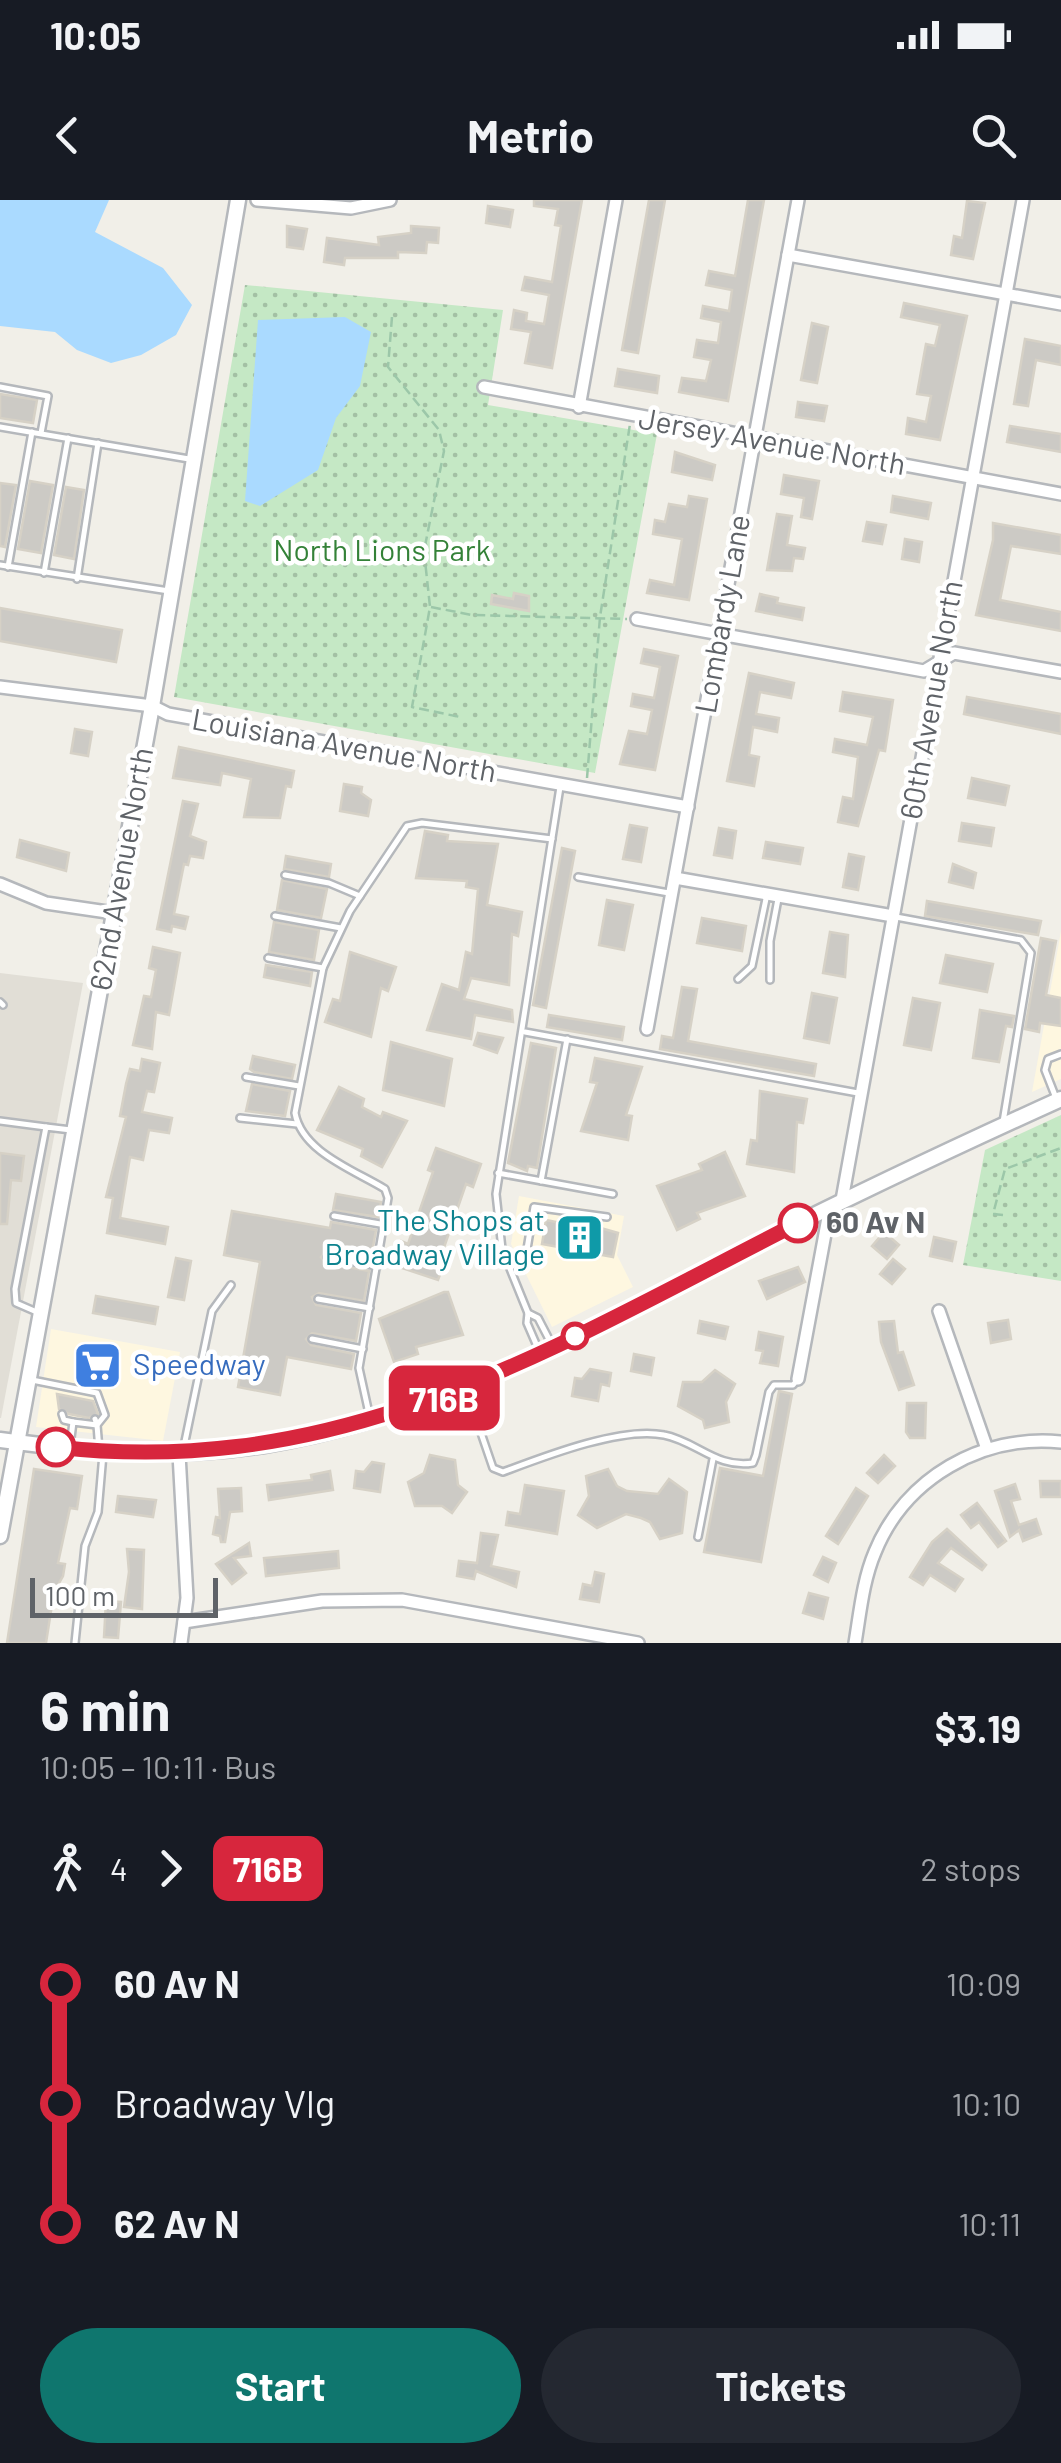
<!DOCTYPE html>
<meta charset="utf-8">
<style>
:root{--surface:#171b24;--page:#242831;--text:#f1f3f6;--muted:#9ea1a6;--accent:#0f766e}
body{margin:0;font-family:Barlow,sans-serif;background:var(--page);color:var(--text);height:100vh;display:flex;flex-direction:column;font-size:38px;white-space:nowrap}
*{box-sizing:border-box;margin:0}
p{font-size:32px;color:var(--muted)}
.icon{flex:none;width:55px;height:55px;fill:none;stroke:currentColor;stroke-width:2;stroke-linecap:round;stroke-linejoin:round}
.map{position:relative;height:1443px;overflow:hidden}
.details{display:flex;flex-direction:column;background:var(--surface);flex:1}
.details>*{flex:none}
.badge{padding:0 20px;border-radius:15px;font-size:35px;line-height:65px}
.scale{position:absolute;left:30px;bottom:25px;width:188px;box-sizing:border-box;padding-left:10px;border:5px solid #5f6368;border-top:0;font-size:28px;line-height:35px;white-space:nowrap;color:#5f6368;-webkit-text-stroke:8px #fff;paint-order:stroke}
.map>.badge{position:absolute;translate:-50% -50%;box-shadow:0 0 0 5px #fff}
.legs{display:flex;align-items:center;gap:15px;height:110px;padding:0 40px;font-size:32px}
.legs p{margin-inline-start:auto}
.overview{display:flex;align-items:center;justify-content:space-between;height:170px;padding:0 40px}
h1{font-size:55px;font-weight:700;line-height:75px}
.button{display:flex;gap:20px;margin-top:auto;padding:20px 40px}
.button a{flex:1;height:115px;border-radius:60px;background:var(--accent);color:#fff;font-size:40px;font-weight:700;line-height:115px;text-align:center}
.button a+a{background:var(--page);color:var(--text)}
ul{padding:0 40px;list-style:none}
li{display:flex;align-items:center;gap:35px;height:120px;font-size:38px}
li i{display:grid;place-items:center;width:15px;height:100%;margin:0 12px;background:currentColor}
li i::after{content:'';width:25px;height:25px;margin:-12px;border:8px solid;border-radius:50%;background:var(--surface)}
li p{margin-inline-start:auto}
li:first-child i{background:linear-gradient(#0000 50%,currentColor 0)}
li:last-child i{background:linear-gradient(currentColor 50%,#0000 0)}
.status{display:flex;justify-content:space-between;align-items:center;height:70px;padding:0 50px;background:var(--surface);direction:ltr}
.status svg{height:28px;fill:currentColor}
header{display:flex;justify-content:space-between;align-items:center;height:130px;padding:0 40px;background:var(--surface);font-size:45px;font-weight:700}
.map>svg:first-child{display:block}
.commercial{fill:#fef7e0}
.education{fill:#e1ded6}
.park{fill:url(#park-dots)}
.water{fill:#aadaff}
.building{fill:#cccac5;stroke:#d6d1c6;stroke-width:2.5}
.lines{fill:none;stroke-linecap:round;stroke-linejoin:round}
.service-casing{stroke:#b5b8bc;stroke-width:10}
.minor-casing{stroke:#b5b8bc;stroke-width:16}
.tertiary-casing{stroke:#b5b8bc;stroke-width:19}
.path{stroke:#9cc7a9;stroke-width:2.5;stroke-dasharray:10 5;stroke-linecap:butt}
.service{stroke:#fff;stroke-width:5}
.minor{stroke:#fff;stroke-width:11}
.tertiary{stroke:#fff;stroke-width:14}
.line-1-casing{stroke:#fff;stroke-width:22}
.line-1{stroke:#d7263d;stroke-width:15}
.stop-1-dot{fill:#fff;stroke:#d7263d;stroke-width:5}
.labels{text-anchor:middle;stroke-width:9;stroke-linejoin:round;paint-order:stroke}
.street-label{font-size:30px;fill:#5f6368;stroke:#fff}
.park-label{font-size:30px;fill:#348238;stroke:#fff}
.culture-label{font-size:30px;fill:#0d838f;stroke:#fff;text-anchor:end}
.stop-label{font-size:30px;font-weight:bold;fill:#5f6368;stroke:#fff;text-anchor:start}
.shop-label{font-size:30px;fill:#366cbe;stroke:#fff;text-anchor:start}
</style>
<div class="status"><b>10:05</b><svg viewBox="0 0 49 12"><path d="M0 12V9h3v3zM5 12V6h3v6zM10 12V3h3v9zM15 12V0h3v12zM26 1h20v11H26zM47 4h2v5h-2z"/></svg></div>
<header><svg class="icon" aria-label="back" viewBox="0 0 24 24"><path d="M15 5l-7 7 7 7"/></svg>Metrio<svg class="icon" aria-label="search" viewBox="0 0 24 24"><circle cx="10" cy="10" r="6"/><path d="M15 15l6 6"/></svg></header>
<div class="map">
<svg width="1061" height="1443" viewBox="0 0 1061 1443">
<defs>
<pattern id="park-dots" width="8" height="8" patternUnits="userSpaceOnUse" patternTransform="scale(2.5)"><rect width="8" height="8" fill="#c5e8c5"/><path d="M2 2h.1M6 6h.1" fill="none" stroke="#a3c0a4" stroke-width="1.8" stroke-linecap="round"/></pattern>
</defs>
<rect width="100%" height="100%" fill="#f1efe8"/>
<g class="commercial">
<path d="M1061,731V879L1032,892Z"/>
<path d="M519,996L624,1016L617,1055L633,1087L552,1127L511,1044Z"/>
<path d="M51,1129L180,1152L163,1241L36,1227Z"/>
</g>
<path class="education" d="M0,773L83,783L1,1218H0Z"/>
<g class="park">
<path d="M245,85L503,110L488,205L657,234L595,573L174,497Z"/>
<path d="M1061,915V1081L963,1065L985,950Z"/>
</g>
<g class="water">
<path d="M0,0H109L95,32L163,68L192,105L176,135L141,155L111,163L77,150L55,132L0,126Z"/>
<path d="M345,117L371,132L360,186L336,218L318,270L260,306L245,301L258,120Z"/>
</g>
<g class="building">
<path d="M534,0H582L552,168L525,163L531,132L511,129L514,110L527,113L526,121L544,124L549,95L522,90L525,77L552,82L561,26L555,25L558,9L534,6Z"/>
<path d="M649,0H665L638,153L622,150Z"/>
<path d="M748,0H764L728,201L679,192L682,178L706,181L711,160L694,157L697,140L718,143L721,122L701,118L703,106L729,111L732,90L706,85L709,71L735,76Z"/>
<path d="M967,1L985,3L973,59L951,55L954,36L962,38Z"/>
<path d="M488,6L513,10L510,27L486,23Z"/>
<path d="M287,26L307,29L303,49L287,47Z"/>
<path d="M411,26L439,28L438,43L427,42L426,53L398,52V58H345L344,65L324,62L327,38L379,45L378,37L411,33Z"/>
<path d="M904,103L967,116L940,240L906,234L908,218L926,222L931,196L917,194L926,144L935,146L940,125L901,117Z"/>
<path d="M812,123L828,127L817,183L801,180Z"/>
<path d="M1025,139L1061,146V165L1036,160L1028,206L1014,204Z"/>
<path d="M618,169L659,176L657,193L615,186Z"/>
<path d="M0,194L37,200L33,223L0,218Z"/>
<path d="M798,202L827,206L824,221L796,217Z"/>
<path d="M1010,226L1061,234V252L1007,242Z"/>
<path d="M675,252L715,265L712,280L672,272Z"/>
<path d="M784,275L819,281L812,319L801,317L804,298L781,294Z"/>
<path d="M30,281L53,285L41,353L18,349Z"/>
<path d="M0,283L16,285L5,347L0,346Z"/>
<path d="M66,287L84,290L74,359L54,355Z"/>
<path d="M689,296L707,299L689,400L647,393L650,380L674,385L682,339L653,334L655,320L665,322L669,304L687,307Z"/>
<path d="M893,296L931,303L928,319L891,312Z"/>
<path d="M777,314L792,316L787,345L805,348L803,359L794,358L792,371L767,370Z"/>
<path d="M867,322L886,325L882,344L863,341Z"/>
<path d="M993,323L1061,335V354L1011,346L1000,400L1061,412V431L976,415L993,340Z"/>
<path d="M905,339L922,342L919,362L902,359Z"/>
<path d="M514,393L529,396V411L491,404L492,395L513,399Z"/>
<path d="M760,394L778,398L777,403L804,408L802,420L756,411Z"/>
<path d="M0,408L122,430L116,462L0,441Z"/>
<path d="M644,449L678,456L655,570L620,564L629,531L647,534L652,510L631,506L633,494L654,498L660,467L641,463Z"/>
<path d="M749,473L794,483L791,498L760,492L756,514L779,518L777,532L753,527L749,555L759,557L754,586L727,581Z"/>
<path d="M843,492L893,500L885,551L879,550L858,626L838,622L843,597L853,599L858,557L833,552L835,539L867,545L873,517L840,511Z"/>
<path d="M967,497L1061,514V534L964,514Z"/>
<path d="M75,529L92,532L88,556L71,553Z"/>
<path d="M179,547L294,571L291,587L286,586L280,618L244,617L251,579L222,573L220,585L173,578Z"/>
<path d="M972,578L1009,586L1005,605L968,598Z"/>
<path d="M344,584L362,587L361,593L371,600L368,616L340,611Z"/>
<path d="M183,601L198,604L190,636L206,642L203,658L190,656L188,665L184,664L174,714L188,717L185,729L172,726L171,732L157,729Z"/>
<path d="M962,623L994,628L991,646L959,641Z"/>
<path d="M630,625L647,628L641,662L623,659Z"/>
<path d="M719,628L736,631L732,658L714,655Z"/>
<path d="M425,631L448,635L447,641L498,644L487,705L522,712L518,736L512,734L509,785L471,778L464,799L512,810L513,822L475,815L471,839L427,830L442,784L459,790L466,752L472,754L478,689L466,687L467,681L416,678Z"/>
<path d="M20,640L69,653L66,671L17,657Z"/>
<path d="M766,642L803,648L800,664L763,658Z"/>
<path d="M562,648L575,651L546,808L533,805Z"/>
<path d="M849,654L864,657L858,690L843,687Z"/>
<path d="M286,656L331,664L329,677L284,669Z"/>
<path d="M953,664L976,673L973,688L949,682Z"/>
<path d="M282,680L327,689L321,718L277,710Z"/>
<path d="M607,700L633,705L624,750L599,745Z"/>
<path d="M927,701L1041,721L1038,735L925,716Z"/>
<path d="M702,718L746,726L742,751L697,743Z"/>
<path d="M274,722L319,730L314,760L269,752Z"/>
<path d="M830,732L848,735L845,777L823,773Z"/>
<path d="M1041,738L1056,741L1046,795L1061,798V826L1040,823L1039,832L1025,829Z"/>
<path d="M153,747L180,753L169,815L156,812L152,849L133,845L144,796L151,797L156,770L149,768Z"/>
<path d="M350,752L396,767L388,791L381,788L371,837L325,822L333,799L340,801Z"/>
<path d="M946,755L993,764L987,792L940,783Z"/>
<path d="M266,765L312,772L310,786L264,777Z"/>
<path d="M682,787L697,789L688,841L816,864L814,876L660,849L662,836L673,838Z"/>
<path d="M812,793L837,798L829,843L804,838Z"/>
<path d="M913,798L940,803L931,850L904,845Z"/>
<path d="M980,810L1014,816L1012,827L1006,826L999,862L973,858Z"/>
<path d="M549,815L624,827L622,840L547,827Z"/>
<path d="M478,833L503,838L497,853L474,845Z"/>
<path d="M391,842L452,859L444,906L383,890Z"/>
<path d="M531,843L556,848L537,968L528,966L527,971L508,963Z"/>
<path d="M253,856L295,865L292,879L254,872L250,869Z"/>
<path d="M595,858L642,867L626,915L632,916L628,940L581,931L597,883L590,882Z"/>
<path d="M142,859L160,863L154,892L147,891L142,912L172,918L169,933L149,930L143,960L130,957L120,1018L168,1027L165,1044L107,1033L113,998L106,997L126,917L120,916L126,884L130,869L140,871Z"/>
<path d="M252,884L290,891L285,916L246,911Z"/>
<path d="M339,887L364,899L362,907L381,917L383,912L407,921L382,967L361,956L363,949L317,930Z"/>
<path d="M760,891L807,899L803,923L797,922L794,972L747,964L751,940L757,941Z"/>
<path d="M436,948L481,964L473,987L466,984L441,1056L446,1058L438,1080L393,1065L401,1041L408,1044L433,972L428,970Z"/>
<path d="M725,952L745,996L697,1013L700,1019L677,1030L657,986L702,970L699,964Z"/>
<path d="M0,953L24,956L21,981L11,980L7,1024H0Z"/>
<path d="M336,994L381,1002L378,1017L333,1010Z"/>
<path d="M232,1011L330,1028L331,1022L376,1030L371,1058L327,1051L321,1057L326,1063L369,1071L364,1101L319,1093L312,1097L316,1105L361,1113L356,1141L312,1133L306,1139L311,1145L354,1154L351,1169L287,1157L280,1195L238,1187L260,1062L224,1055Z"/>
<path d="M562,1017L618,1033L613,1057L542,1044L546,1020L561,1023Z"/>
<path d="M884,1032L899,1045L887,1059L872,1046Z"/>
<path d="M934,1037L956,1042L952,1061L930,1056Z"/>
<path d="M176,1058L191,1061L184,1100L168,1097Z"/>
<path d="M893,1059L905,1069L892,1084L880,1074Z"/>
<path d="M798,1067L805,1082L767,1099L759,1081Z"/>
<path d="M444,1092H448L463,1135L416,1147L418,1154L394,1162L379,1119Z"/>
<path d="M96,1096L158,1107L155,1124L93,1113Z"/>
<path d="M1008,1120L1011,1139L991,1143L988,1123Z"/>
<path d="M700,1121L728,1127L725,1139L698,1133Z"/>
<path d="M894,1121L898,1153L903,1152L914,1185L899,1190L881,1142L879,1122Z"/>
<path d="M759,1132L783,1137L778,1166L760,1163L763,1151L756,1150Z"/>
<path d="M82,1153L117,1159L112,1183L83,1178L78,1170Z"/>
<path d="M634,1154L654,1158L651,1175L631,1171Z"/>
<path d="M590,1169L611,1173L609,1186L601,1184L598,1201L572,1196L575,1178L582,1179Z"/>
<path d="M715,1170L735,1184L726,1202L729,1222L705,1228L703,1220L678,1206L683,1182H702Z"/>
<path d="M779,1191L792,1194L761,1362L704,1352L720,1268L763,1276Z"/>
<path d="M57,1194L93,1201L98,1214L89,1218L69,1214L59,1209Z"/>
<path d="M907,1203H926L925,1238H910L906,1232Z"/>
<path d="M430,1255L455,1260L458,1285L467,1292L452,1313L442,1306H415L408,1282L424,1273Z"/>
<path d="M884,1255L895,1266L878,1283L867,1273Z"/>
<path d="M372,1262L384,1264L380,1292L354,1288L356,1271L364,1272Z"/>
<path d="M34,1269L82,1276L77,1309L70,1308L64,1335L58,1363L65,1364L63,1376L54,1392L46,1443H7Z"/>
<path d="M608,1269L617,1286L627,1291L658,1294L669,1279L687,1292L682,1333L660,1339L650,1322L641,1318L626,1314L597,1328L578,1315L589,1296L586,1276Z"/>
<path d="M330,1271L333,1290L269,1300L267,1285L312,1280L311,1275Z"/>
<path d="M1040,1281H1061V1297H1041Z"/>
<path d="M1015,1284L1020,1299L1011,1301L1019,1325L1036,1319L1041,1334L1023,1341L1019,1330L1010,1337L995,1291Z"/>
<path d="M525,1285L564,1291L557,1334L506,1325L508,1312L520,1314Z"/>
<path d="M241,1288L242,1311L230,1312L225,1342H221L220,1336L213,1334L216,1317L220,1318L218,1289Z"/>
<path d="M856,1288L868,1296L838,1344L826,1336Z"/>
<path d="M118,1296L156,1300L153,1317L116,1312Z"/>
<path d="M977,1303L1006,1341L998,1347L979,1322L971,1328L961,1315Z"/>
<path d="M947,1329L986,1365L982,1370L951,1348L938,1363L963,1379L955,1391L930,1375L923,1385L910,1377L932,1342Z"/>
<path d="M481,1333L498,1335L491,1366L519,1372L516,1387L476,1371L474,1379L457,1376L459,1361L477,1363Z"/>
<path d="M249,1343L251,1356L234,1358L246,1373L232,1384L216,1364Z"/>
<path d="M127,1349L144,1350L142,1409L124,1407L129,1372Z"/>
<path d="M338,1351L339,1368L266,1376L264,1358Z"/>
<path d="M823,1357L836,1363L828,1382L814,1375Z"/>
<path d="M595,1372L604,1374L599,1402L580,1399L583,1384L592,1386Z"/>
<path d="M809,1393L828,1398L823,1419L803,1413Z"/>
<path d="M106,1401L121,1402L118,1438L104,1437Z"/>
</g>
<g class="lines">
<defs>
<g id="service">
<path d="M0,187L48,196L41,233"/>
<path d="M0,227L189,259"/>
<path d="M0,365L169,391"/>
<path d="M8,367L32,232"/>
<path d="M44,373L68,238"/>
<path d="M77,379L98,243"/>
<path d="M285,675L329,683L360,696"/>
<path d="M578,677L669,693"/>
<path d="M275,716L341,728"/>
<path d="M896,717L1021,740L1031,753L1003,922"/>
<path d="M268,758L323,768"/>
<path d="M738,779L752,766L767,694"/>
<path d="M770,780V741L778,699"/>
<path d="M0,802L3,805"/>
<path d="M525,832L858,893"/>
<path d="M246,877L299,886"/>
<path d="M1056,898L1045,870L1048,859L1061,854"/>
<path d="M240,918L297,924"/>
<path d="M0,921L46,927"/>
<path d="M498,973L613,994"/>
<path d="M541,981L567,839"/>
<path d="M334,1016L386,1025"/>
<path d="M327,1057L378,1066"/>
<path d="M525,1061L534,1007L607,1017"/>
<path d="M318,1099L370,1108"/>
<path d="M39,1113L16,1103L15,1089L46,927L71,930"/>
<path d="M528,1113L502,1049L496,994L560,587"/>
<path d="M312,1139L363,1149"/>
<path d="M540,1153L527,1123L528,1113L538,1118L552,1145"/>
<path d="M32,1180L97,1193L105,1215L97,1225L99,1250"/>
<path d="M466,1189L493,1268L503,1272C543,1257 622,1226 664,1235C696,1241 717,1269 753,1263L756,1255L769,1192L774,1185H793L798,1179"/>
<path d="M62,1214L64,1220L73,1222"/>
<path d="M370,1218L359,1168L388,998L385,989C354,970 302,952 295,913L323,768L350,711L407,626L422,623L552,639"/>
<path d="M70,1246L73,1222L97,1225L95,1219"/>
<path d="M183,1251L212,1111L231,1085"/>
<path d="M698,1337L713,1259"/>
<path d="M75,1443L85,1346L98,1312L103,1254"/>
</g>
<g id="minor">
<path d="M257,0L351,8L390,0"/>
<path d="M788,55L1061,104"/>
<path d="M484,187L1061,294"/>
<path d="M579,207L616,0"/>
<path d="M637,419L924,471L954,453L1061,472"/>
<path d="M0,487L152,506L168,514L688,607"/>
<path d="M675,678L893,716"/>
<path d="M0,684L46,703L114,713"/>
<path d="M647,829L798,0"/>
<path d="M842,1000L1023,0"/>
<path d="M939,1111L987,1249"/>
<path d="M798,1179L830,1007"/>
<path d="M179,1254L187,1398L181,1443"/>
<path d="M184,1422L322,1401L402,1400L638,1443"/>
<path d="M855,1443C860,1413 863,1380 875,1352C905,1278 982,1234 1061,1242"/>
</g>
<g id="tertiary">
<path d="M0,1240C89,1252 175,1259 264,1245C430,1218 572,1139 719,1063C832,1005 946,951 1061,899"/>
<path d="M0,1336L152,506L238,0"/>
</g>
</defs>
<use href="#service" class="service-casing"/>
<use href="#minor" class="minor-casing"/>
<use href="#tertiary" class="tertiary-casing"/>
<g class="path">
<path d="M392,117L388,167L439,230L444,251L424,351L430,407L412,507L460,517"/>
<path d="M431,407L472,415L627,419"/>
<path d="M587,578L600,417L630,224"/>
<path d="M1003,1015L993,1014L1005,969L1061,948"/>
</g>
<use href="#service" class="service"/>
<use href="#minor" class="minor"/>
<use href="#tertiary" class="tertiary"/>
</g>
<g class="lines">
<defs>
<path id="line-1" d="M56,1247C345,1280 552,1148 798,1023"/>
</defs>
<use href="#line-1" class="line-1-casing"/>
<use href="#line-1" class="line-1"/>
</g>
<defs>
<symbol id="building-square" viewBox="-11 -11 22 22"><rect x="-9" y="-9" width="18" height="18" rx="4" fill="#0f9aa8" stroke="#fff"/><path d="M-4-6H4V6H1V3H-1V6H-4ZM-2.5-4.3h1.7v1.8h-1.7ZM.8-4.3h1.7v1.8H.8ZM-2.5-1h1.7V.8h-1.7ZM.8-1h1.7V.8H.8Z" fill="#fff"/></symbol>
<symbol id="supermarket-square" viewBox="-11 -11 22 22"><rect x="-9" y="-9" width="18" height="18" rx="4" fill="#3f7fe0" stroke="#fff"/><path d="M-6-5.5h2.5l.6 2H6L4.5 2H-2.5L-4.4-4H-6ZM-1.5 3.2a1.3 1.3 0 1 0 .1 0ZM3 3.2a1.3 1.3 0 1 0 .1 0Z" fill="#fff"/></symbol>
</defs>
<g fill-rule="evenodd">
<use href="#building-square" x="552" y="1010" width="55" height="55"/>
<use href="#supermarket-square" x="70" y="1138" width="55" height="55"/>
</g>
<g class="stop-1-dot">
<circle cx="798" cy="1023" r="18"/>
<circle cx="575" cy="1136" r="12"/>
<circle cx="56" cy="1247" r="18"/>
</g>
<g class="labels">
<g class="street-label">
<text transform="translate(772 242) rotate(10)" y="10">Jersey Avenue North</text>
<text transform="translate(723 414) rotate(-80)" y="10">Lombardy Lane</text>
<text transform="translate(932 500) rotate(-80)" y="10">60th Avenue North</text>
<text transform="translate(344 546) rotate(10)" y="10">Louisiana Avenue North</text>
<text transform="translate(122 669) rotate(-80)" y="10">62nd Avenue North</text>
</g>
<g class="park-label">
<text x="382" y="361">North Lions Park</text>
</g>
<g class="culture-label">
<text x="545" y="1031">The Shops at<tspan x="545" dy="34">Broadway Village</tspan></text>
</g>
<g class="stop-label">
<text x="826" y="1033">60 Av N</text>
</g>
<g class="shop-label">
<text x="133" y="1175">Speedway</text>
</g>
</g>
</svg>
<div class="scale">100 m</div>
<b class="badge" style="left:444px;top:1198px;background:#d7263d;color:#fff">716B</b>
</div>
<section class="details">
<div class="overview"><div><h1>6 min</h1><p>10:05 – 10:11 · Bus</p></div><b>$3.19</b></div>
<div class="legs"><svg class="icon" aria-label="walk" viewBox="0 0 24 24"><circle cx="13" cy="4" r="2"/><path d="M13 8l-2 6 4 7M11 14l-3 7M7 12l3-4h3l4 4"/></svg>4<svg class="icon" aria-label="forward" viewBox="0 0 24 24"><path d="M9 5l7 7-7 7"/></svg><b class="badge" style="background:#d7263d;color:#fff">716B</b><p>2 stops</p></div>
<ul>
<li><i style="color:#d7263d"></i><b>60 Av N</b><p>10:09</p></li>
<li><i style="color:#d7263d"></i><span>Broadway Vlg</span><p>10:10</p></li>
<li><i style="color:#d7263d"></i><b>62 Av N</b><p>10:11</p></li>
</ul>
<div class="button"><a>Start</a><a>Tickets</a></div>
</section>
